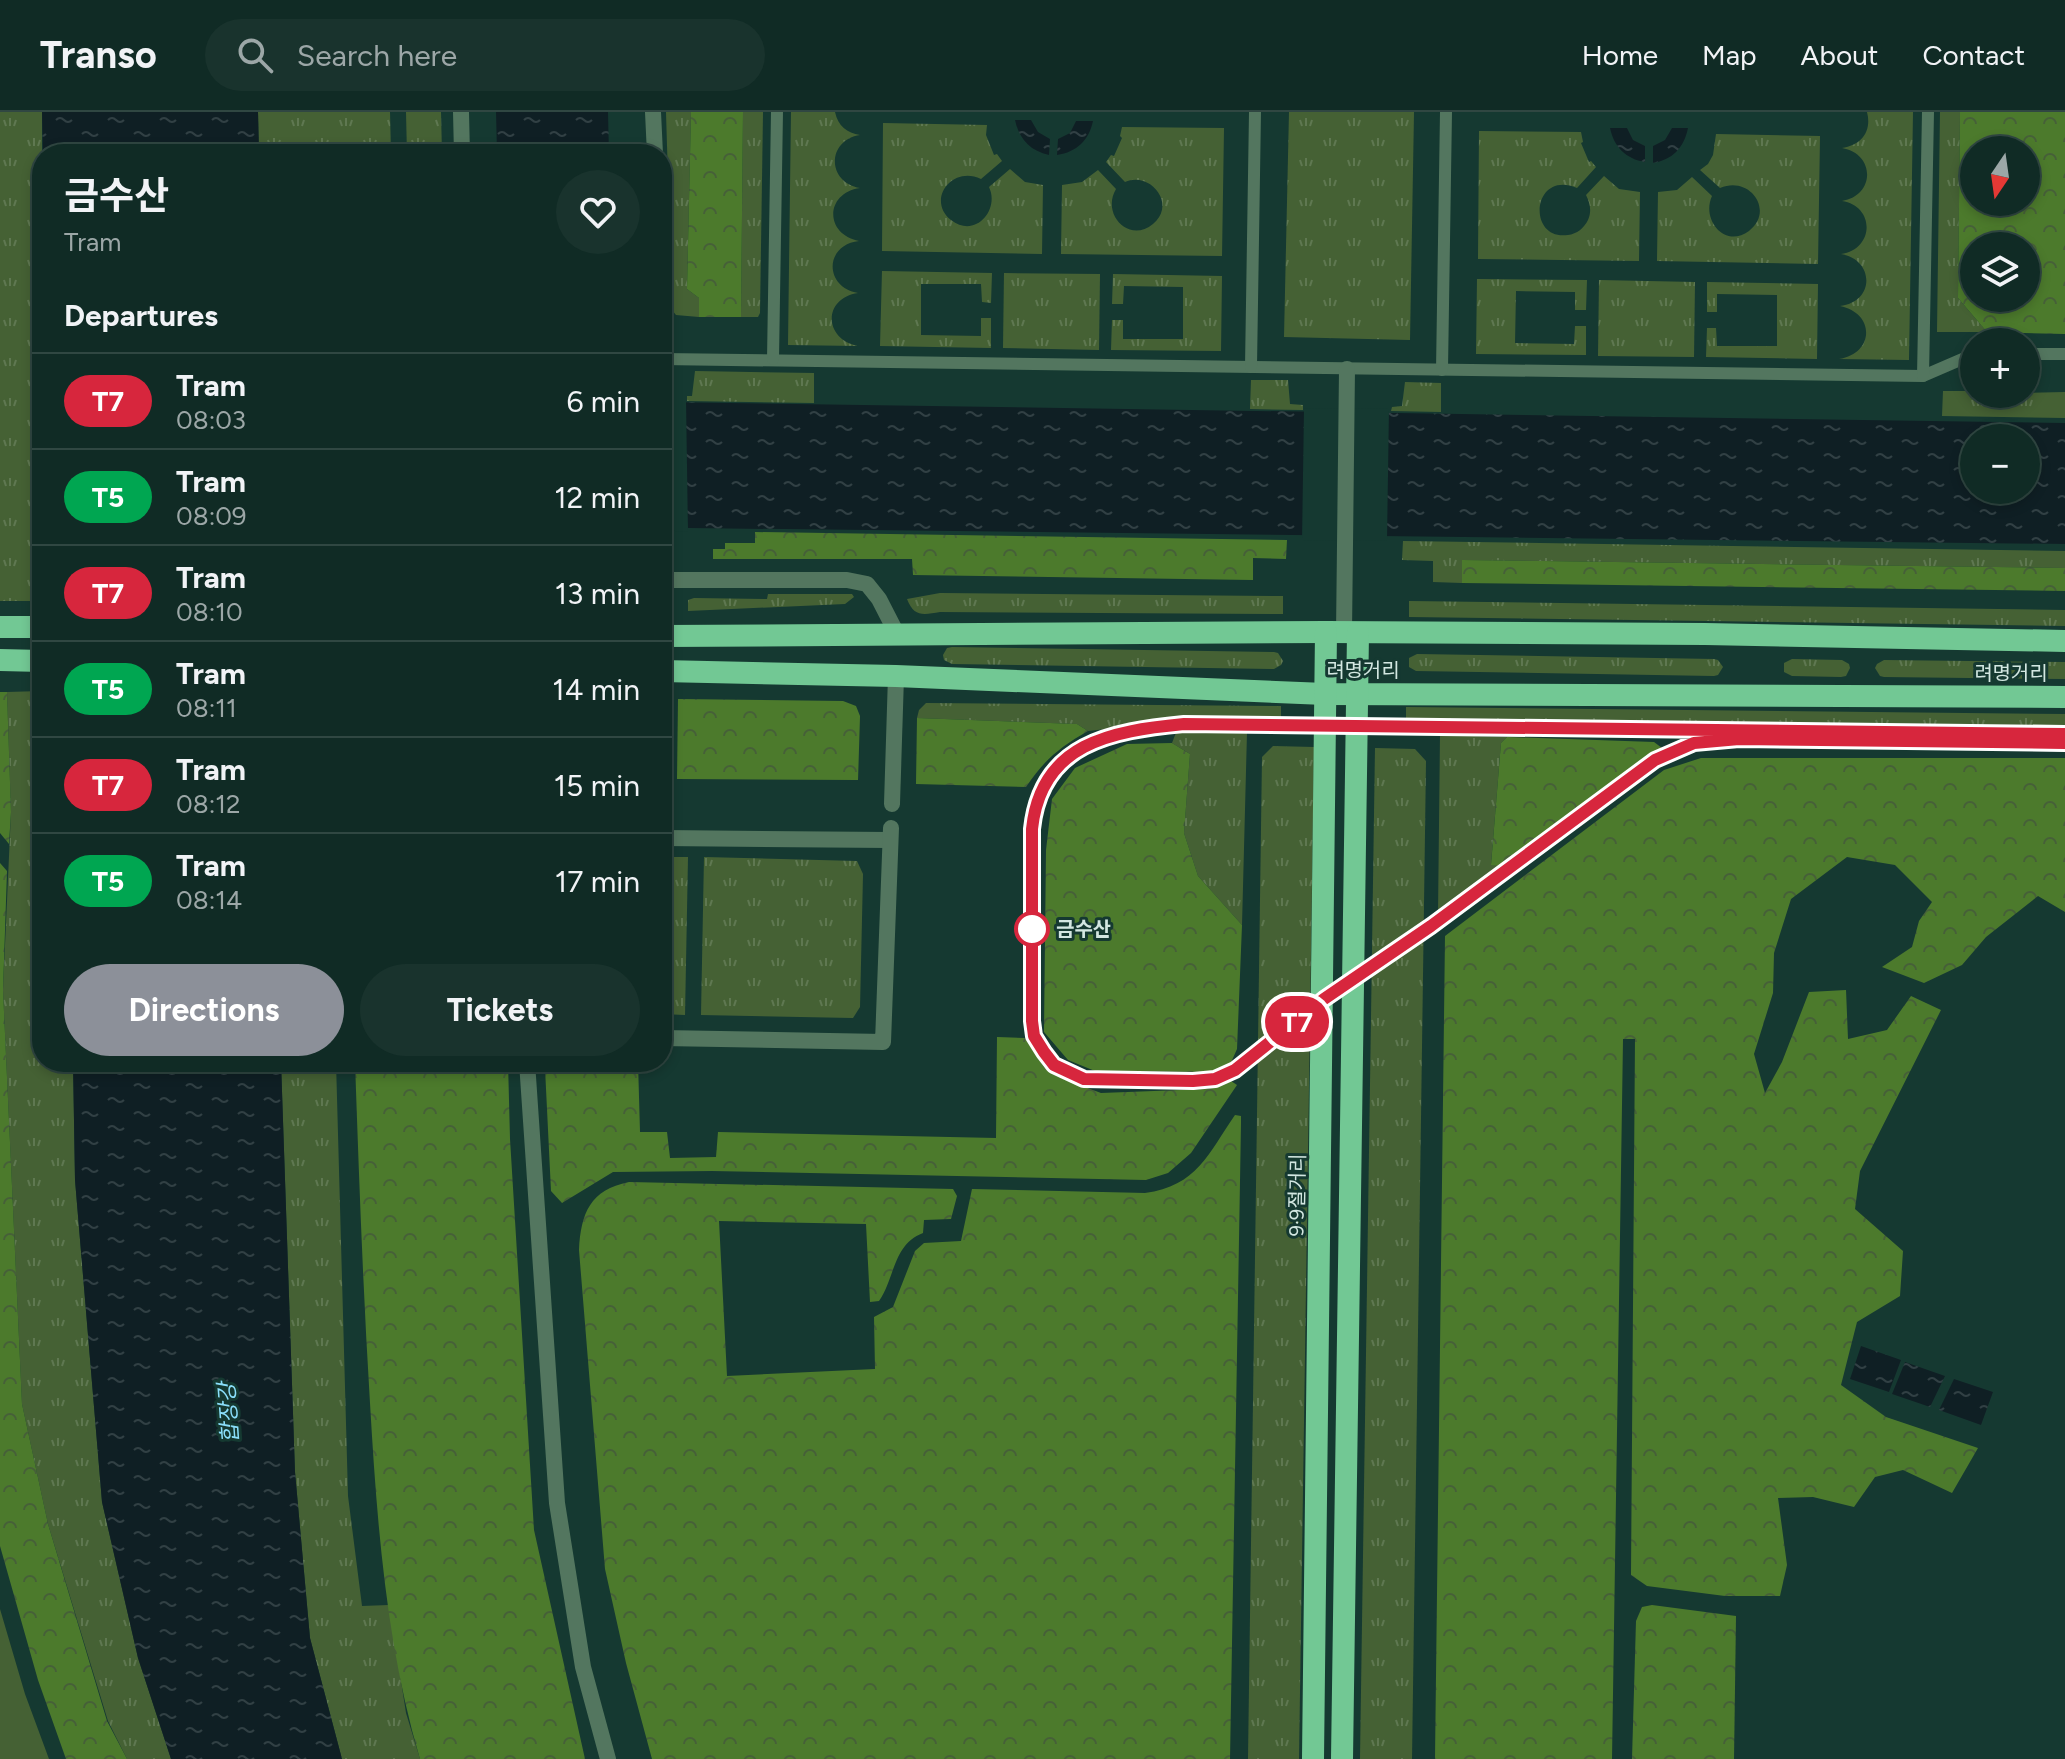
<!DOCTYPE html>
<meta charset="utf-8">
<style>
:root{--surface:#102b25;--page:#19332d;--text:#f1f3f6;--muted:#9ca7a7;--line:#304742;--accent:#8c9099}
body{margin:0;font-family:Figtree,"Noto Sans KR",sans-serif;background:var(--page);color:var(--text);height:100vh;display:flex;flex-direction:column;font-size:30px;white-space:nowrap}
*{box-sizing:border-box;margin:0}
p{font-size:26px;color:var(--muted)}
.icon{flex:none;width:44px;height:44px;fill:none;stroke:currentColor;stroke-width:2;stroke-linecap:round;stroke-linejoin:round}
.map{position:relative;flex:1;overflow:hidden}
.side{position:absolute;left:32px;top:32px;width:640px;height:928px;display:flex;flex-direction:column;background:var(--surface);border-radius:32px;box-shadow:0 4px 12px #0003,0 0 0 2px var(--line)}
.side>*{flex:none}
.badge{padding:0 16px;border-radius:26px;font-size:28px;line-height:52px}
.needle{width:52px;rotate:193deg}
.fabs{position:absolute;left:1960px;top:24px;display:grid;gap:16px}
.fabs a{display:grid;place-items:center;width:80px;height:80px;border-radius:50%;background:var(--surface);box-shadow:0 4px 12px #0003,0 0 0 2px var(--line);font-size:40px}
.map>.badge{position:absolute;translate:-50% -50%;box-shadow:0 0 0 4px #fff}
h2{padding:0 32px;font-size:30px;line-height:72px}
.round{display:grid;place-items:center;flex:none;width:84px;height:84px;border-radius:42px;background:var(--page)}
.headline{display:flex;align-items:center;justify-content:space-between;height:136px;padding:0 32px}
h1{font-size:38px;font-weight:700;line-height:60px}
.button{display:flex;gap:16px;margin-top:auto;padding:16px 32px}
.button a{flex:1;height:92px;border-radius:48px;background:var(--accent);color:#fff;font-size:32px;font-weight:700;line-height:92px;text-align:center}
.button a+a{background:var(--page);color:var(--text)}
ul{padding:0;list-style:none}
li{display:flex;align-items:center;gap:24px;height:96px;padding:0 32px;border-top:2px solid var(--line)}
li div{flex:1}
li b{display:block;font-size:30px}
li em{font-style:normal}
li .badge{min-width:88px;font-weight:700;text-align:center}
header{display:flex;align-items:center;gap:48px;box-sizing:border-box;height:112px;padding:0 40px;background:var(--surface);border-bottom:2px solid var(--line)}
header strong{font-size:38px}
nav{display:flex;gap:44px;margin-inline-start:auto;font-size:28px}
.search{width:560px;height:72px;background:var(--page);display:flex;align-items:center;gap:20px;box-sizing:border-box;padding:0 28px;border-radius:44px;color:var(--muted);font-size:30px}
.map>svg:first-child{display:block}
.grass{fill:url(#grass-tufts)}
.forest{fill:url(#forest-crowns);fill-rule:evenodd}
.park{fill:#456134}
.water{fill:url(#water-ripples);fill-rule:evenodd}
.pier{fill:#153931}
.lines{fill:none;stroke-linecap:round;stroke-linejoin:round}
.pedestrian{stroke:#53765f;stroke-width:12}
.minor{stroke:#53765f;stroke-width:16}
.tertiary{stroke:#53765f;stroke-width:16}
.trunk{stroke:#72c894;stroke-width:22}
.tram{stroke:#86a099;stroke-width:2}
.line-casing{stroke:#fff;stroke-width:18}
.line{stroke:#d7263d;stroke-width:12}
.stop-dot{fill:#fff;stroke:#d7263d;stroke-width:4}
.labels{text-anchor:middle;stroke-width:6;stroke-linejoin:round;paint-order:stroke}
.street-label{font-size:20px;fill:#d3e7e1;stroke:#153931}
.stop-label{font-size:20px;font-weight:bold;fill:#d3e7e1;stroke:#153931;text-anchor:start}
.water-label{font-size:22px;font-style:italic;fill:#8adefa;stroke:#153931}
</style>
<header>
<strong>Transo</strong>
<div class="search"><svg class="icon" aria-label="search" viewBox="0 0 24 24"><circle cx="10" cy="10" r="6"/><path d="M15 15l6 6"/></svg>Search here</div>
<nav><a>Home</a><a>Map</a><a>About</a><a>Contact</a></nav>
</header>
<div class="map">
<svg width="2065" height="1647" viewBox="0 0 2065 1647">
<defs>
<pattern id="grass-tufts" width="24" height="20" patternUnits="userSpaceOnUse" patternTransform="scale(2)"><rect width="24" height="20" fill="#456134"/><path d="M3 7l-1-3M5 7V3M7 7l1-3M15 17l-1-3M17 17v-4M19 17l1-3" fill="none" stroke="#5f7851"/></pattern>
<pattern id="forest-crowns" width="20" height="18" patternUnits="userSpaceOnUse" patternTransform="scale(2)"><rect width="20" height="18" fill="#4c7a2c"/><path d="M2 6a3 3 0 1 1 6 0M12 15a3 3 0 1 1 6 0" fill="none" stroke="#466038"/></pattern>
<pattern id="water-ripples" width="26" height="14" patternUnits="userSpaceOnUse" patternTransform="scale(2)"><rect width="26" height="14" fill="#0f1f24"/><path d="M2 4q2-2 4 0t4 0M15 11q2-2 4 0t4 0" fill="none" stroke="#314044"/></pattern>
</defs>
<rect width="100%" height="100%" fill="#153931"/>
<g class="grass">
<rect x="0" y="0" width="42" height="489"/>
<path d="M258,0H390L391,42H259Z"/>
<path d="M406,0H441L442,42H407Z"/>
<path d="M666,0H691L687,177L699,186V205L676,203L672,198Z"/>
<path d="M743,0H763L760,201L758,205H741Z"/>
<path d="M791,0H835C838,14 847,21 860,23C827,28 826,70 860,76C825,81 824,122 859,129C824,133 824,175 858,181C823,186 823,227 858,234L788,233Z"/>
<path d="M1289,0H1414L1410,228L1284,225Z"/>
<path d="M1867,0H1913L1909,248L1839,247C1875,241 1875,201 1840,194C1875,190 1875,148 1841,142C1875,137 1875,94 1842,89C1875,84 1876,42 1842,36C1862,33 1872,19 1867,0Z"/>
<path d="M1940,0H1960L1958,186L1987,220H1937Z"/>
<path d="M883,11L987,13L986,23L994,43L997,42L1002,49L981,67C952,53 926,88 951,108C975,127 1000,98 989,75L1010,57L1025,70L1043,73L1042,142L882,139Z"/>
<path d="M1122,15L1224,16L1222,144L1061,142L1062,73L1082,70L1098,58L1116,77C1101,102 1129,132 1153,112C1177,93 1151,59 1125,70L1106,50L1111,43L1114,44L1122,26L1120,24Z"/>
<path d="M1479,19L1581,20L1583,30L1581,31L1589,50L1591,49L1596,55L1577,76C1532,57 1526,129 1568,123C1577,122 1584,116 1588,108C1592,99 1590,91 1586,83L1604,64L1619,77L1640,80L1639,149L1478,147Z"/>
<path d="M1716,22L1820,24L1818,152L1657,149L1658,80L1677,78L1692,65L1712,84C1701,108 1725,137 1749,119C1775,99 1750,63 1720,76L1700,58L1708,52L1713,43Z"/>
<path d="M882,159L992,161L991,191L982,190L981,172H921V223L981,224V206H991V236L880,234Z"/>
<path d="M1004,161L1100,162L1099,238L1003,236Z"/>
<path d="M1113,162L1222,164L1221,239L1111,238L1112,208H1123V227H1183V175L1124,174L1123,192H1112Z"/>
<path d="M1477,167L1587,168L1586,198H1575V180L1516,179L1515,231L1574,232L1575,214H1586V243L1476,242Z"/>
<path d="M1599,168L1695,170L1694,245L1598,244Z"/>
<path d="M1707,170L1818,172L1817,247L1706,245L1707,216H1716L1717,234H1777V183L1717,182V200H1707Z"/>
<path d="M695,259L814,261V291L687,289V284H692Z"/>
<path d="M1251,268H1288L1290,292L1303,293V298L1250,297Z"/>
<path d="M1405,270L1441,271V300L1391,299L1392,295L1402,294Z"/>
<path d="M1943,279H1974V282L2065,280V306L1942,304Z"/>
<path d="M1403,429L2065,439V456L1463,448L1462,471L1433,470V449L1402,448Z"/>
<path d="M940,481L1283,484V502L940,500C923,503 914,505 907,487Z"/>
<path d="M768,482H852L854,485L845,492L688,499V488L694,486L767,487Z"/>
<path d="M1409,489L2065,498V514L1409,505Z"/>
<path d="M952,535L1274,540L1278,541L1283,549L1281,553L1274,557L952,552L944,548L943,543L947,536Z"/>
<path d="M1417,542L1714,547L1718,548L1723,555L1718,563L1714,564L1416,559L1409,555V546Z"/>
<path d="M1792,547L1842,548L1849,552L1850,556L1846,564L1841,565L1792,564L1784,560V551Z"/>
<path d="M1884,548L2065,550V567L1884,565L1880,564L1875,556L1877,552Z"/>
<path d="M42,579V950H73L75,1068L102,1390L138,1546L171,1647H127L108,1609L48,1412L22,1292L3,878L11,700L7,580Z"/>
<path d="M926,591L1281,594V610L1178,609L1088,619L1077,612L917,606L919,598Z"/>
<path d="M1406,595L2065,602V619L1406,612Z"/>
<path d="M1177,618L1247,620L1242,813L1198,764L1184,721L1190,642L1172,631Z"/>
<path d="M1440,623L1507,625L1501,631L1491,752L1503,754L1438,804Z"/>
<path d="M1273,634L1314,635L1299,1647H1248L1262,645Z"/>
<path d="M1375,636L1415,637L1426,649L1412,1647H1360Z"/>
<path d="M662,745H688L685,903L662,902Z"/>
<path d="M704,745L857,749L863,762L860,895L853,906L701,903Z"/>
<path d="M281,950H336L348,1384L362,1494L389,1493L406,1601L420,1647H342L310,1526L295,1360Z"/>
</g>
<g class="forest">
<path d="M691,0H743L741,205H699V186L687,177Z"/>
<path d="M1960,0H2065V222L1987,220L1958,186ZM1974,38H2026V90H1974ZM1974,134H2026V186H1974Z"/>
<path d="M755,420L1287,428L1286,447L1253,446V468L913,463L912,447H713V437H725V431H755Z"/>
<path d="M1462,448L2065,456V479L1462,471Z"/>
<path d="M0,580H7L11,700L9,732L0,721Z"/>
<path d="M678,587L843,589L856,594L860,604L858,668L677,667Z"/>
<path d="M917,606L1077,612L1088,619C1060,635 1044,648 1026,675L916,672Z"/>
<path d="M1507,625L1654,630L1662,636V639L1503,754L1491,753L1501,631Z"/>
<path d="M1172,631L1190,642L1184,721L1198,764L1242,813L1237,937L1229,955L1210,960L1095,959L1068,948L1044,920L1046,738L1052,687L1075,656L1127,632Z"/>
<path d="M1701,646H2065V800L2038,784L1986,825L1962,853L1924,871L1882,855L1912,835L1919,809L1932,790L1895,753L1847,745L1791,787L1774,841L1773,881L1754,942L1765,981L1782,950L1809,880L1846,878L1848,927L1887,918L1911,884L1941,898L1860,1059L1855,1097L1903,1139L1900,1184L1857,1210L1841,1273L1886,1305L1978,1336L1952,1381L1903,1358L1875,1365L1854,1395L1813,1385L1778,1386L1787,1453L1780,1484H1725L1647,1474L1631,1463L1635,927H1623L1612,1647H1435L1445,824L1664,658Z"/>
<path d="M0,751L7,759L3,878L22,1292L48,1412L107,1609L127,1647H66L38,1568L0,1434Z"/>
<path d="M997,925L1025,926L1044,955L1066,968L1101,981L1207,977L1231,969L1237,973L1191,1041L1168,1061L1146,1068L712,1059L613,1060L562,1091L551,1079L545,956L574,950H638L640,1020H667L670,1046L716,1045L718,1020L996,1026Z"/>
<path d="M355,950H508L510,1027L534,1418L585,1647H420C386,1532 377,1411 370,1291C363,1178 359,1064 355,950Z"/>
<path d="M1235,1003L1241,1004V1011L1230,1647H652L626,1551L605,1457L579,1138C581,1101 590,1078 629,1070L953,1077L957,1084L951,1107L924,1108L923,1121C893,1132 895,1166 879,1189L870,1190L866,1112L719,1109L727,1264L875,1257L874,1205L893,1195L915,1139L924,1131L961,1129L972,1077L1145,1081C1197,1074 1208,1042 1235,1003Z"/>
<path d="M1652,1493L1736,1504L1734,1647H1632L1636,1509L1642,1495Z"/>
</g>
<path class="park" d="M0,1497L25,1582L49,1647H0Z"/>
<g class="water">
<path d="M42,0H258L259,42H43Z"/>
<path d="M496,0H608L609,42H497Z"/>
<path d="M1015,8H1031L1038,20L1050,27L1049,43C1030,39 1019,27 1015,8Z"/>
<path d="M1076,9H1093C1089,28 1077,40 1057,43L1058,27L1070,21Z"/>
<path d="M1610,16H1627L1633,28L1645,34V50C1626,47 1614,35 1610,16Z"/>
<path d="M1672,16H1688C1684,36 1672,48 1653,51V34L1665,28Z"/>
<path d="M662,290L2065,311V432L688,416ZM1974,326H2026V378H1974Z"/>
<path d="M73,950H281L295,1360L310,1526L342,1647H171L138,1546L102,1390L75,1068Z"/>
<path d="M1861,1234L1901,1248L1889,1280L1850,1267Z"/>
<path d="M1905,1250L1945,1264L1930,1295L1892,1282Z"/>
<path d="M1954,1267L1993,1280L1981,1313L1939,1298Z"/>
</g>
<g class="pier">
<path d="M662,286H686L688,420L662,418Z"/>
<path d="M1304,296L1389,297L1387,429L1302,428Z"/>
</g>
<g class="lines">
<g class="pedestrian">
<path d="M2026,242H2065"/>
<path d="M662,247L1923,264L1974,242"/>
<path d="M773,247L777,0"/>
<path d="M1251,255L1255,0"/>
<path d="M1442,258L1446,0"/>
<path d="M1923,264L1928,0"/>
</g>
<g class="minor">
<path d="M653,0L655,42"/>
<path d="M662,327L665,468H847L867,472L879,487L898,524"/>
<path d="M1344,521L1347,257"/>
<path d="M892,692L896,564"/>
<path d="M662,726L890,728"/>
<path d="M662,926L883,930L891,716"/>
</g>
<g class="tertiary">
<path d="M461,0L462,42"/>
<path d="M527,950L557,1391L583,1555L608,1647"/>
</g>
<g class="trunk">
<path d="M0,515H42"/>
<path d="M662,524L1326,520L1705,522L2065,529"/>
<path d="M0,548L42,549"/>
<path d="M662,559L896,564L1325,582L2065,585"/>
<path d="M1313,1647L1326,520"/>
<path d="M1342,1647L1358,521"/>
</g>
<path class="tram" d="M2065,622L1184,612C1111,619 1041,631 1032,717V909L1034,924L1044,940L1054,953L1084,967L1193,969L1215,967L1235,958L1324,887L1431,814L1655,648L1694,631L1739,627L2065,631"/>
</g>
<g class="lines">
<defs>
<path id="line" d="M2065,622L1184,612C1111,619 1041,631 1032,717V909L1034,924L1044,940L1054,953L1084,967L1193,969L1215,967L1235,958L1324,887L1431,814L1655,648L1694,631L1739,627L2065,631"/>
</defs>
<use href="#line" class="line-casing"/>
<use href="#line" class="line"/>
</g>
<circle class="stop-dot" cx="1032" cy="817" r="16"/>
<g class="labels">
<g class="street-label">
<text x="1363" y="565">려명거리</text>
<text x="2011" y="568">려명거리</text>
<text transform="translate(1297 1083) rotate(-89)" y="7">9·9절거리</text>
</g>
<g class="stop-label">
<text x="1056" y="824">금수산</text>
</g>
<g class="water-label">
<text transform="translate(228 1301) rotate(-94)" y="8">합장강</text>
</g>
</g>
</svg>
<div class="fabs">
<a><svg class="needle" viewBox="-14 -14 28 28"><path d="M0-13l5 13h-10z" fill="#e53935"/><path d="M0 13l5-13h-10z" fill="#9ca7a7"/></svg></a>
<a><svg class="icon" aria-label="layers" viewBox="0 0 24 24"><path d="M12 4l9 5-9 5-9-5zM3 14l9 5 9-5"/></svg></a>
<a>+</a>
<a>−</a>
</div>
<b class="badge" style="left:1297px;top:910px;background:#d7263d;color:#fff">T7</b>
<section class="side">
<div class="headline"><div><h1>금수산</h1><p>Tram</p></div><a class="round"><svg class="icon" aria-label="heart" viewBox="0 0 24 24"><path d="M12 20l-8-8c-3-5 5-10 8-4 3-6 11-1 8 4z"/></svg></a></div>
<h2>Departures</h2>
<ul>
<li><span class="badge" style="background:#d7263d;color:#fff">T7</span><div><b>Tram</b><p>08:03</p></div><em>6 min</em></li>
<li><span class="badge" style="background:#00a651;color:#fff">T5</span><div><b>Tram</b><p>08:09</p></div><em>12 min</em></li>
<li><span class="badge" style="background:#d7263d;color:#fff">T7</span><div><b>Tram</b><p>08:10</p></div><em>13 min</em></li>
<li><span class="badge" style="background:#00a651;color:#fff">T5</span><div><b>Tram</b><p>08:11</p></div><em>14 min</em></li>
<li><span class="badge" style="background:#d7263d;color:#fff">T7</span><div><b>Tram</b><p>08:12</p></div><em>15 min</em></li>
<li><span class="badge" style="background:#00a651;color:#fff">T5</span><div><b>Tram</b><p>08:14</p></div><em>17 min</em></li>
</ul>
<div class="button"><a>Directions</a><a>Tickets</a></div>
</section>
</div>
